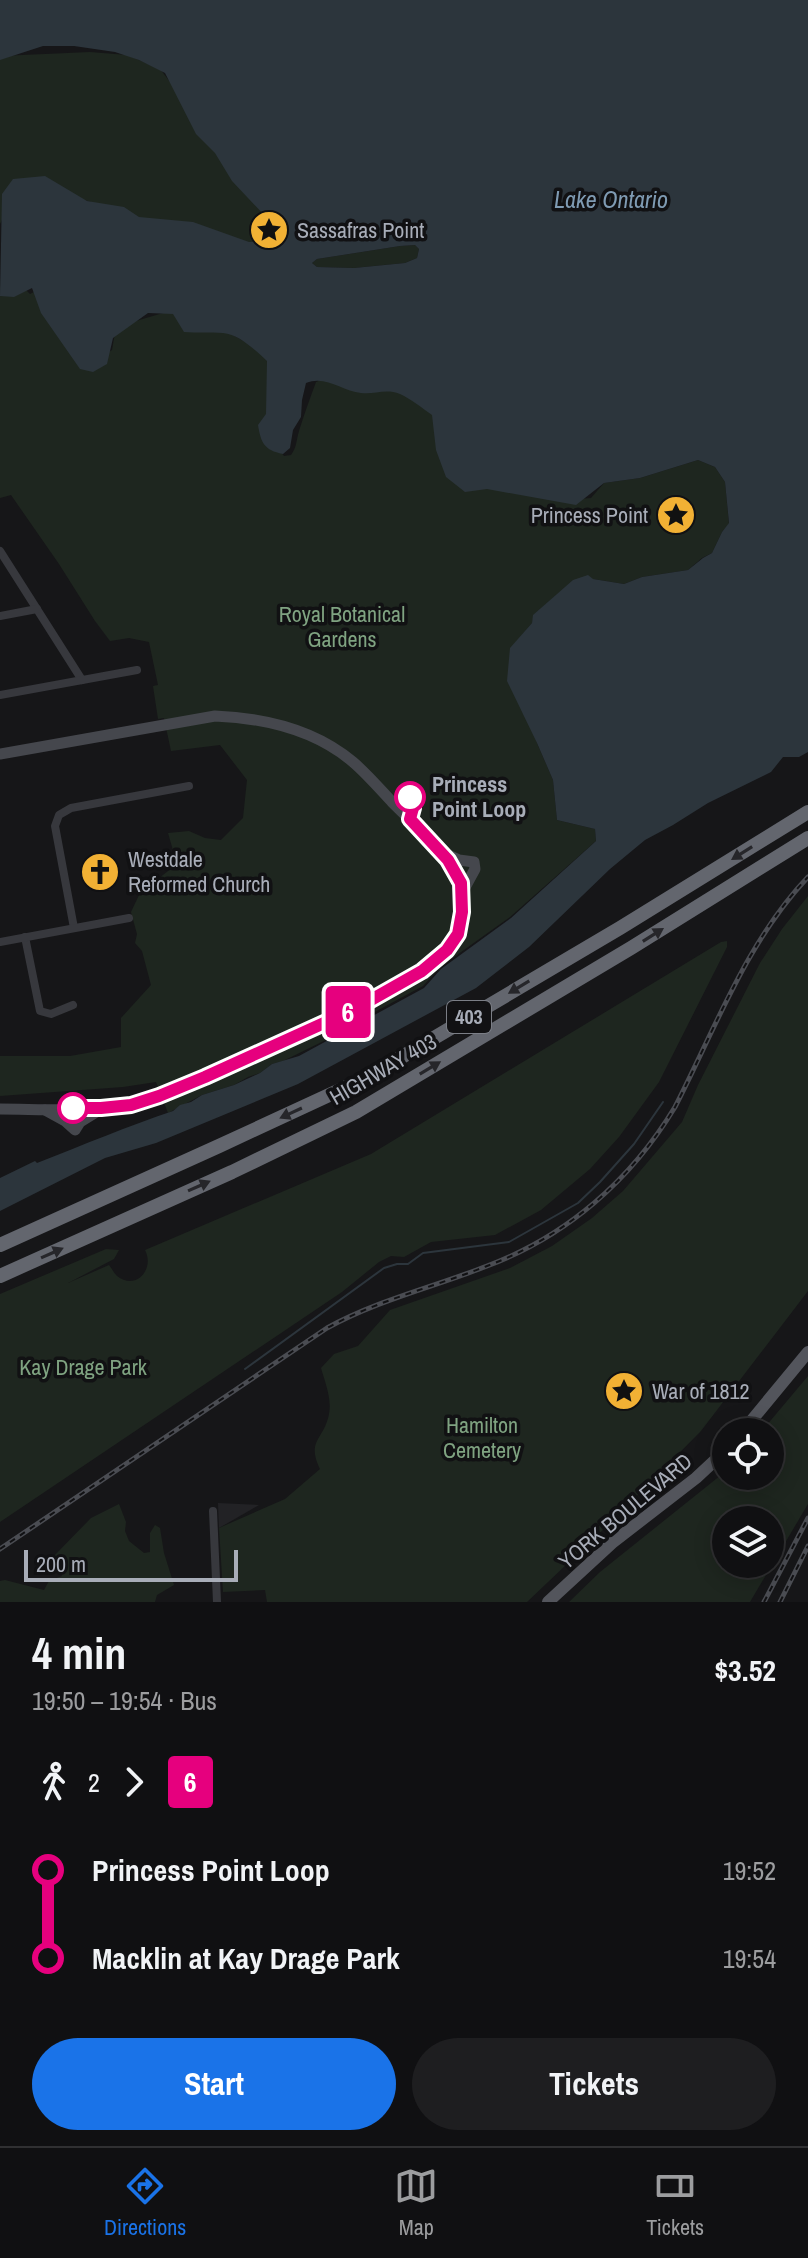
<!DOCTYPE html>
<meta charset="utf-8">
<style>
:root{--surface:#101012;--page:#1e1e20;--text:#f1f3f6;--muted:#9c9d9f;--line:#303032;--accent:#1a73e8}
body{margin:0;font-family:"Archivo Narrow",sans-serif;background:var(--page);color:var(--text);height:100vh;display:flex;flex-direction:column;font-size:30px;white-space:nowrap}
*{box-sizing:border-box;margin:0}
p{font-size:26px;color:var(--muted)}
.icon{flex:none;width:44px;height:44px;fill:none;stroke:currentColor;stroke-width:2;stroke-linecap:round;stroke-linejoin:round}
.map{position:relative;height:1602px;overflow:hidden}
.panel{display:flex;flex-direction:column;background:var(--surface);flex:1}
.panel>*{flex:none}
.badge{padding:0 16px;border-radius:6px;font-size:28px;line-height:52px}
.buttons{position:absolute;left:712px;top:1418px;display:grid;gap:16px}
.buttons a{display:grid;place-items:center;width:72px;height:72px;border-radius:50%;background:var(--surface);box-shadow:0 4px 20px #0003,0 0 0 2px var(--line);font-size:40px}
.scale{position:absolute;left:24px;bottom:20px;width:214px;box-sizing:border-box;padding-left:8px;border:4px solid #a8adb8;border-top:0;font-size:22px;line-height:28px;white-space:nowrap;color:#a8adb8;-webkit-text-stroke:6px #111113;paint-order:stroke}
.map>.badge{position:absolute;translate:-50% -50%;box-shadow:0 0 0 4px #fff}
.legs{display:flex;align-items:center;gap:12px;height:88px;padding:0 32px;font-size:26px}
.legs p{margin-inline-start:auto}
.summary{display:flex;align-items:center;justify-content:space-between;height:136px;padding:0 32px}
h1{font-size:44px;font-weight:700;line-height:60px}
.action{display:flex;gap:16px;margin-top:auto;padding:16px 32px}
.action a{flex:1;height:92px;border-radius:48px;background:var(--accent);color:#fff;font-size:32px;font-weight:700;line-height:92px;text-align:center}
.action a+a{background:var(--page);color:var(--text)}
ul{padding:0 32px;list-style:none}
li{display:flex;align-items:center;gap:28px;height:88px;font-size:30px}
li i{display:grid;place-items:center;width:12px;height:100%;margin:0 10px;background:currentColor}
li i::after{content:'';width:20px;height:20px;margin:-10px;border:6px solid;border-radius:50%;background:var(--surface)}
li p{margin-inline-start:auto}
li:first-child i{background:linear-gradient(#0000 50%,currentColor 0)}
li:last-child i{background:linear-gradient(currentColor 50%,#0000 0)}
.dock{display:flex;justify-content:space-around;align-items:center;height:112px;border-top:2px solid var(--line);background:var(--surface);font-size:22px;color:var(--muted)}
.dock a{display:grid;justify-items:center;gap:4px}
.dock .active{color:var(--accent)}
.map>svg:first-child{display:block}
.built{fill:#222225}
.green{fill:#1e261f;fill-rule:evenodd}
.water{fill:#2c353c;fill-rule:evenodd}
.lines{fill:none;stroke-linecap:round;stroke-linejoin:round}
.stream{stroke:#2c353c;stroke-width:2}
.street{stroke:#37383d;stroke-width:8}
.secondary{stroke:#45474d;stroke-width:11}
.primary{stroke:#53555c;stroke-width:12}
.highway{stroke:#63666e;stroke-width:14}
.rail-casing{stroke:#4a4c52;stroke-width:5}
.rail{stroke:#111113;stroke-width:2;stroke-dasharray:6;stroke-linecap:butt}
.oneway{fill:#26262a}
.line-1-casing{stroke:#fff;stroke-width:18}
.line-1{stroke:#e6007e;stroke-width:12}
.stop-1-dot{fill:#fff;stroke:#e6007e;stroke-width:4}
.labels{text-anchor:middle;stroke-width:7;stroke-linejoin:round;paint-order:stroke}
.shield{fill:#111113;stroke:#7b7e86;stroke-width:2}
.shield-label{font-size:20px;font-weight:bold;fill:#a8adb8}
.poi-label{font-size:22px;fill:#a8adb8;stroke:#111113;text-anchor:start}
.park-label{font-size:22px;fill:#7fa381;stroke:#111113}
.stop-label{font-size:22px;font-weight:bold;fill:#a8adb8;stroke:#111113;text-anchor:start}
.street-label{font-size:22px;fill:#a8adb8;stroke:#111113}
.water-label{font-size:24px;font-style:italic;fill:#7f9bb3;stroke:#111113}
</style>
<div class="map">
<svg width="808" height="1602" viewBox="0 0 808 1602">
<rect width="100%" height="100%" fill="#161618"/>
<path class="built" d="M218,1503L259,1505L219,1528Z"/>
<g class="green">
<path d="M90,52L127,55L160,69L281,225L288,250L168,232L128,212L73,197L44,177L21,180L0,224V56Z"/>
<path d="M415,245L419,249L417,258L405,263L354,268L317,267L312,263L317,259L400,246Z"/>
<path d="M0,287L25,289L30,294L40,289L98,359L112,350L115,333L136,321L163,313L179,312L231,334L267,354L271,440L284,456L291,455C297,447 296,441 299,431C304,415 310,398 316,382L321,380L406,389L567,500L591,498L604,483L640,478L698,460L715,467L725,482L729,524L722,532L712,553L702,558L688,570L642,577L624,584L593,579L560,592L534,615L532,623L511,648L537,743L553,780L557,820L595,829L596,841L510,917L440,967L423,986L345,1028L344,1031L283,1061L272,1064L260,1073L248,1077L234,1085L202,1095L168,1113L156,1082L123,1087L0,1096V1056H70L121,1047V1018L151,985L142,951L135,943L137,934L131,912L140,893L177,864L168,833L189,831L205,838L221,840L243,818L247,780L220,745L171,751L164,718L158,719L153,686L158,685L149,642L129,638L110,641L95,621L59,564L11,495L0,498Z"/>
<path d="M808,896V1291L701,1431L608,1525L527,1602H267L265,1590L223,1592L219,1528L285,1499L320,1469C306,1440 324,1440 329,1414C332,1399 325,1382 321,1368L334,1354L358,1346L390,1310L510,1268L552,1246L592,1218L623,1191L682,1122L698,1085L760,963L782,929Z"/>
<path d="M727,941V947L659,1082L619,1137L590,1169L541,1210L495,1235L431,1242L404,1257L391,1256L379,1262L342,1292L0,1522V1294L106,1249L119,1250L114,1259L68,1283L109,1265C112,1269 114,1273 117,1276C136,1291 155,1269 145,1250L371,1154L721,942Z"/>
<path d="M808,1376V1504L750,1602H569L600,1572L726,1471V1476H770V1432H761ZM726,1520H770V1564H726Z"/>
<path d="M119,1504L126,1522L125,1531L129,1541L144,1553L150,1552V1533L155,1525L160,1528L164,1553L174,1585L157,1595L155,1602H0V1581L5,1580L44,1590L49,1581L62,1576L54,1556L91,1518Z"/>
</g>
<path class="water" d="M0,0H808V752L799,757H783L771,772L708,803L673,825L645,840L610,869L529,947L476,988L298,1084L156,1143L105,1158L0,1211V1178L35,1161L37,1163C83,1145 128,1126 173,1111L180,1105L191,1102L202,1095L234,1085L260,1073L272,1064L299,1056L424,988L441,969L511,918L596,841L595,829L557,820L553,780L537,743L507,681L510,648L532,623L533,615L573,580L588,575L593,579L624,584L642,577L688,570L703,558L712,553L722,532L729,523L725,482L715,467L698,460L640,478L604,483L576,505L487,489L465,492L446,477L436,450L432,415C422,408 411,399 400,394C385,388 374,395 361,393C342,391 326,375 306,383L302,400L301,417L293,430L290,448L283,454C264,450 261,443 258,425L266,414L267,361C256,351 239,334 223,333C210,332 197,333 184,332L173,314L148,313L113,338L107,364L93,372L80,369L41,313L32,288L14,297L0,296L2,194L13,179L45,176L87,201L124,207L139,217L193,222L249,242L284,240L266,217L232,181L215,153L196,134L165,73L139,60L115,52L74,46H43L0,60ZM415,245L419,249L417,258L405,263L354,268L317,267L312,263L317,259L400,246Z"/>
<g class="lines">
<path class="stream" d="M245,1369L384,1268L397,1264H408L423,1253L509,1242L578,1203L600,1182L634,1144L663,1102"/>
<g class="street">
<path d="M0,551L82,680"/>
<path d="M0,616L37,609"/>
<path d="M0,695L137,670"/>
<path d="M74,928L55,826L59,815L71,808L189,786"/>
<path d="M25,937L40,1011L51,1014L73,1005"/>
<path d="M0,942L129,918"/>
<path d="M213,1511L217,1602"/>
</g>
<g class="secondary">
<path d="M0,754L215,716C264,718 314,729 353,762C367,774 379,788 392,802C411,821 431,839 448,860C466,886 470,924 448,950C433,966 411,977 393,987C337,1020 277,1046 218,1071C190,1083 162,1096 133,1104C96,1113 39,1109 0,1109"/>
<path d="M446,854L459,860L474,862L475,869L463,891"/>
<path d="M45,1110L65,1121L75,1130L80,1122L101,1109"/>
</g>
<g class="primary">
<path d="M742,1432L808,1352"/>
<path d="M548,1602L612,1543L696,1478L726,1450"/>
</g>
<g class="highway">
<path d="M0,1245L219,1146L368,1077L620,928L808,812"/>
<path d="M0,1276L232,1172L356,1112L631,948L808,838"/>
</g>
<defs>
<g id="rail">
<path d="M0,1549L327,1328C378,1300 434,1287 487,1266C567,1236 631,1180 675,1107C715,1029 747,941 808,877"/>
<path d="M764,1602L808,1518"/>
<path d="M780,1602L808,1546"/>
</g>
</defs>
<use href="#rail" class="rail-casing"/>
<use href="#rail" class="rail"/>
</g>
<defs><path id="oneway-solid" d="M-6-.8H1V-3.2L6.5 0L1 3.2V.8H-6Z" transform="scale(2)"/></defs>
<g class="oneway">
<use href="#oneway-solid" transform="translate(742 853) rotate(148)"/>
<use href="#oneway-solid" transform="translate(653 935) rotate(-32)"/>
<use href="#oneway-solid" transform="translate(519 987) rotate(149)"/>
<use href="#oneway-solid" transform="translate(430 1068) rotate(-31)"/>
<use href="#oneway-solid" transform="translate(291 1113) rotate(155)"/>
<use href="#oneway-solid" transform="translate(199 1186) rotate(-24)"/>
<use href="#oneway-solid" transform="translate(52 1253) rotate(-24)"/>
</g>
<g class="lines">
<defs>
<path id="line-1" d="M73,1108H101L131,1105L159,1096L205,1077L355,1009L422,971L447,950L458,934L462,912L461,883L448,860L410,819L413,808L410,797"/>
</defs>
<use href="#line-1" class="line-1-casing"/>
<use href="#line-1" class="line-1"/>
</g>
<defs>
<symbol id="sight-disc" viewBox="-11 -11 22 22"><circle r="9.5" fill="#f2b134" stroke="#111113"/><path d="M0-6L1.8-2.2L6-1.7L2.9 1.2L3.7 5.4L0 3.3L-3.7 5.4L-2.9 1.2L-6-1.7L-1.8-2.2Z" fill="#111"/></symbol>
<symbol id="church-disc" viewBox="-11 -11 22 22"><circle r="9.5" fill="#f2b134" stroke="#111113"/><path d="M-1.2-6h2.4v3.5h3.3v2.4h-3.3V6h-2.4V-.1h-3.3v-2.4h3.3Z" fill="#111"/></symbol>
</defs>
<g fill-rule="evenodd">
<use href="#sight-disc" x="247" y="208" width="44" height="44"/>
<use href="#sight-disc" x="654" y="493" width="44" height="44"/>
<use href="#church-disc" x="78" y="850" width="44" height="44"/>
<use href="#sight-disc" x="602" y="1369" width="44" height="44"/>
</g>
<g class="stop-1-dot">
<circle cx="410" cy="797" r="14"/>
<circle cx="73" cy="1108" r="14"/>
</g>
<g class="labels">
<rect class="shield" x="447" y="1001" width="44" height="32" rx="6"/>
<g class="shield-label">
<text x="469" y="1024">403</text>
</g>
<g class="poi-label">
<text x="297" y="238">Sassafras Point</text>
<text x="648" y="523" text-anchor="end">Princess Point</text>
<text x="128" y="867">Westdale<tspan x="128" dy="25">Reformed Church</tspan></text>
<text x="652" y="1399">War of 1812</text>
</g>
<g class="park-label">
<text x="342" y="622">Royal Botanical<tspan x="342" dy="25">Gardens</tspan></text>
<text x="83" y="1375">Kay Drage Park</text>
<text x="482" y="1433">Hamilton<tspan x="482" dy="25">Cemetery</tspan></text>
</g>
<g class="stop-label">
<text x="432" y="792">Princess<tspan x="432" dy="25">Point Loop</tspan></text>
</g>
<g class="street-label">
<text transform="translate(383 1069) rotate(-30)" y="8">HIGHWAY 403</text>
<text transform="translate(625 1511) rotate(-40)" y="8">YORK BOULEVARD</text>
</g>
<g class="water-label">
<text x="611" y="208">Lake Ontario</text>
</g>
</g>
</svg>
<div class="buttons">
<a><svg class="icon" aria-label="locate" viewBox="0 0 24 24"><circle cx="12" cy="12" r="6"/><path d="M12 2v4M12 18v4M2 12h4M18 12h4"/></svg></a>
<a><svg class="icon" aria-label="layers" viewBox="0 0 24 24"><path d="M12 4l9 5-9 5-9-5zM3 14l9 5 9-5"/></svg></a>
</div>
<div class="scale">200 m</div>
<b class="badge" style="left:348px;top:1012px;background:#e6007e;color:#fff">6</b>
</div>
<section class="panel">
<div class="summary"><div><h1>4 min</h1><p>19:50 – 19:54 · Bus</p></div><b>$3.52</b></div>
<div class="legs"><svg class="icon" aria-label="walk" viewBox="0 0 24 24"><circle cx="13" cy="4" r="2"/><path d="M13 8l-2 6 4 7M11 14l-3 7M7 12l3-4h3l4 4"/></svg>2<svg class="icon" aria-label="forward" viewBox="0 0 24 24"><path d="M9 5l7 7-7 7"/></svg><b class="badge" style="background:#e6007e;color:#fff">6</b></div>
<ul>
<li><i style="color:#e6007e"></i><b>Princess Point Loop</b><p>19:52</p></li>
<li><i style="color:#e6007e"></i><b>Macklin at Kay Drage Park</b><p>19:54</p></li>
</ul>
<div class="action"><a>Start</a><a>Tickets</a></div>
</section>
<nav class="dock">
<a class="active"><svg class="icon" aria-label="directions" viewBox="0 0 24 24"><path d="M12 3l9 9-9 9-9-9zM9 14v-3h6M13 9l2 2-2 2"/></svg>Directions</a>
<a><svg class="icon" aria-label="map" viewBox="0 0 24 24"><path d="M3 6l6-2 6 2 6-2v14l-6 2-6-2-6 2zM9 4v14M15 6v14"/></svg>Map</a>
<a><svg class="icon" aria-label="tickets" viewBox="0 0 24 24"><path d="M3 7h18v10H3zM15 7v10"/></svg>Tickets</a>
</nav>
